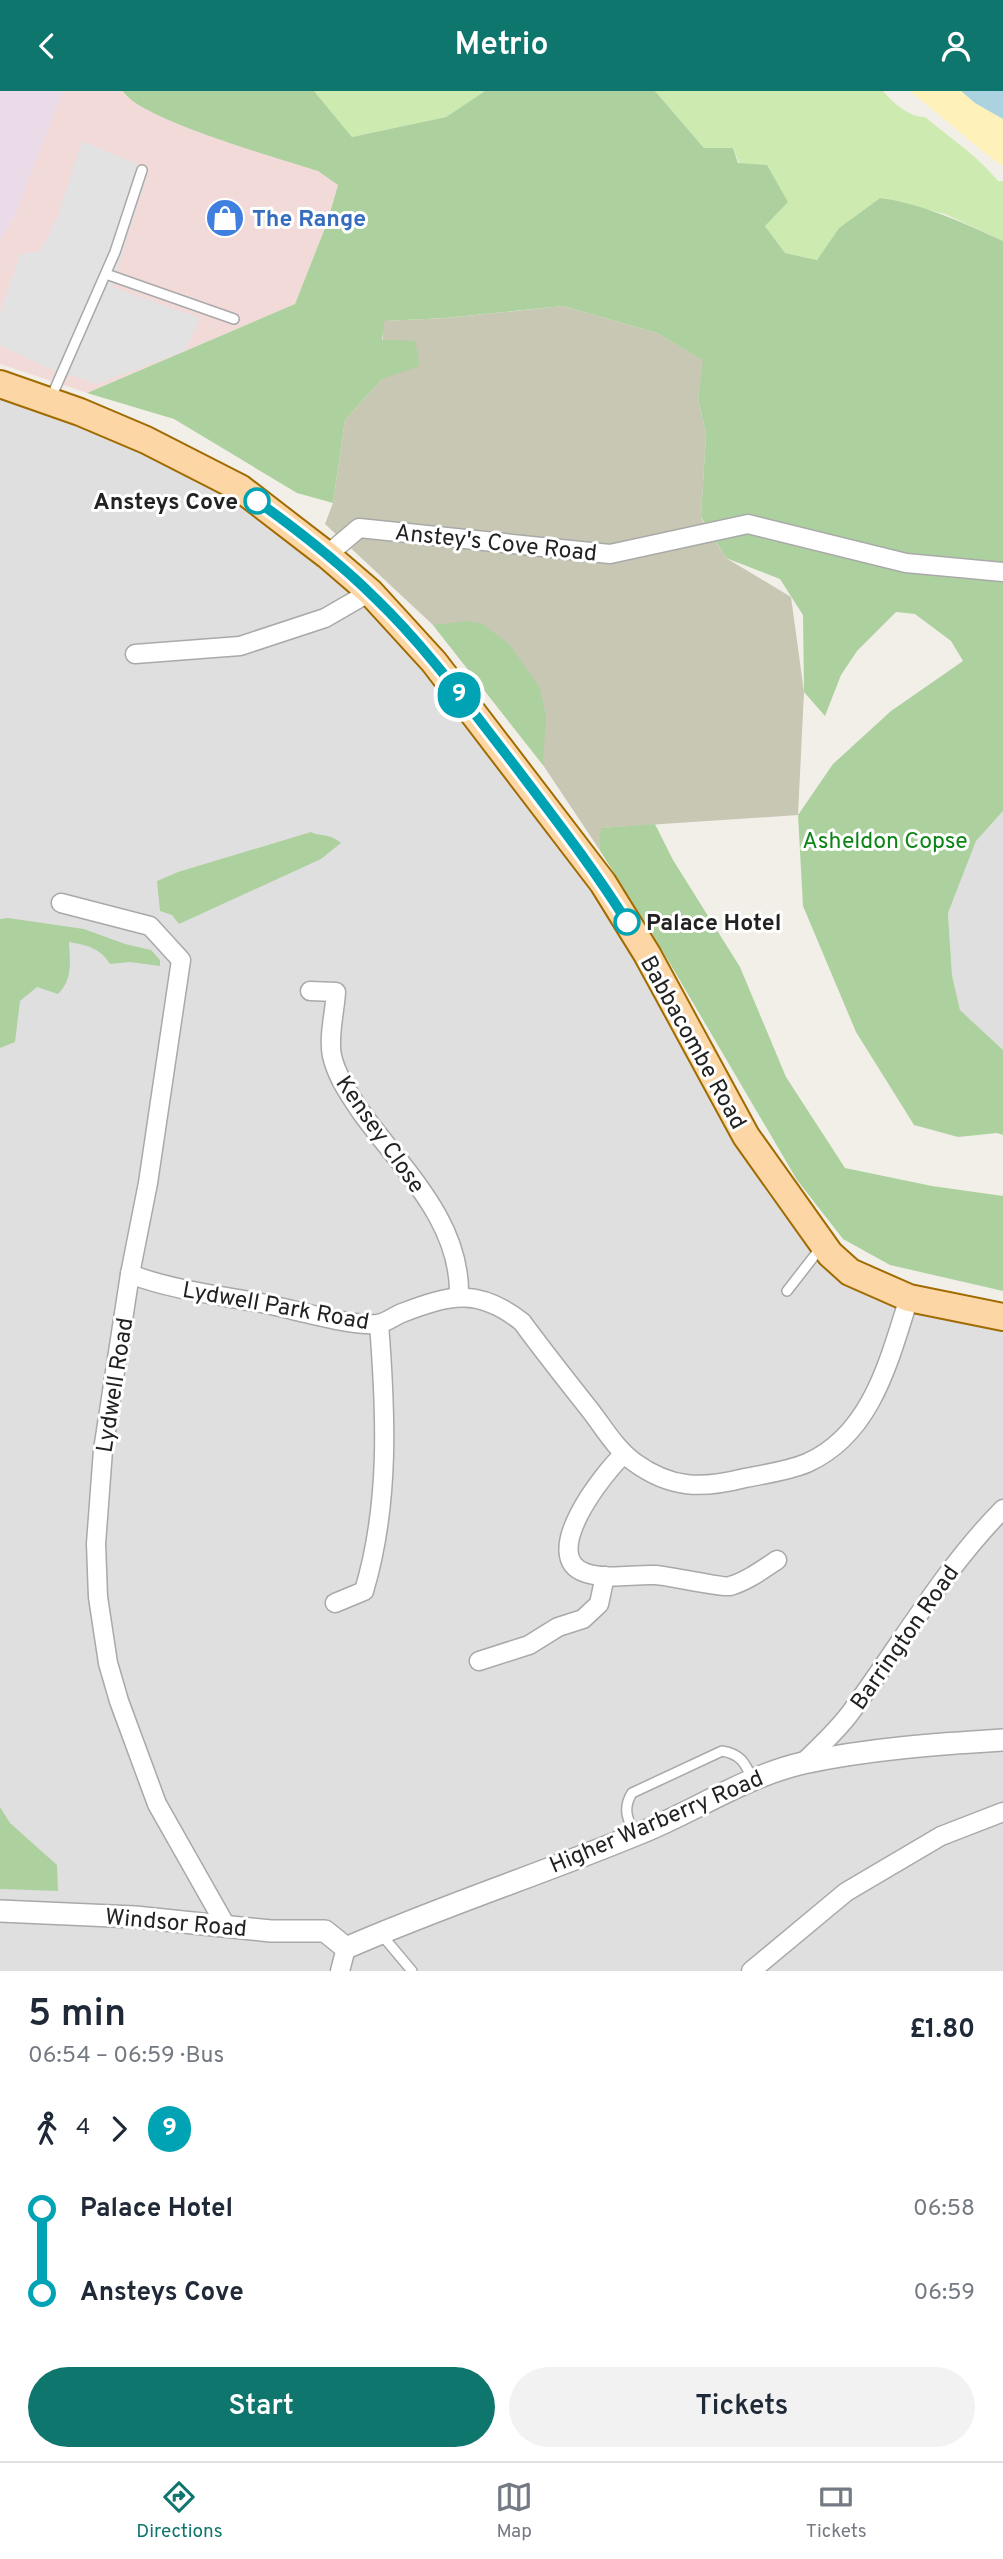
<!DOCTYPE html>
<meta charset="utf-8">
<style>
:root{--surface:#fff;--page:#f2f2f3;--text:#1f2937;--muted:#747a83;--line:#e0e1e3;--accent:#0f766e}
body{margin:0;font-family:Overpass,sans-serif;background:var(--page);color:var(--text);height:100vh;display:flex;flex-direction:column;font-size:26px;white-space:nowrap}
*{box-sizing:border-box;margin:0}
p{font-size:23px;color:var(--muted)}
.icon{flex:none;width:38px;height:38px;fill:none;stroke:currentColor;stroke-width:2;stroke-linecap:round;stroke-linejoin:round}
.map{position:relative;height:1880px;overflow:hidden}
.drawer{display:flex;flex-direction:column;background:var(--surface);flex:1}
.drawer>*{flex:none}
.badge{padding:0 14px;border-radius:23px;font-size:24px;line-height:46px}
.map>.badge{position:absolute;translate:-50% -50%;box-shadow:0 0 0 4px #fff}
.legs{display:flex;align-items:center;gap:10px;height:77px;padding:0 28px;font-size:23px}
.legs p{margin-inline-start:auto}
.summary{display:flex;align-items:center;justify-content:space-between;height:119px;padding:0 28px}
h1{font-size:38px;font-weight:600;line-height:52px}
.primary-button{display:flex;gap:14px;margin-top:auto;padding:14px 28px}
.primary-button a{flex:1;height:80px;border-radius:42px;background:var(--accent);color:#fff;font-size:28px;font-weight:600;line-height:80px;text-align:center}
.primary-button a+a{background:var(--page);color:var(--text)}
ul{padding:0 28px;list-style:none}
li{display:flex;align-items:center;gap:24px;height:84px;font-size:26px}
li i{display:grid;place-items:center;width:10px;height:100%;margin:0 9px;background:currentColor}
li i::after{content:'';width:18px;height:18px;margin:-9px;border:5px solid;border-radius:50%;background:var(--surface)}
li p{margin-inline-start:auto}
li:first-child i{background:linear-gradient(#0000 50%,currentColor 0)}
li:last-child i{background:linear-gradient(currentColor 50%,#0000 0)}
header{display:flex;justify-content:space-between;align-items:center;height:91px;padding:0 28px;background:var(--accent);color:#fff;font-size:32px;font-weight:600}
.tabs{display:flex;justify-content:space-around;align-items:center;height:98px;border-top:2px solid var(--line);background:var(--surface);font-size:19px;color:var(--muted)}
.tabs a{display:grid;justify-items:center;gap:4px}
.tabs .active{color:var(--accent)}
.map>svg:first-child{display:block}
.residential{fill:#e0dfdf}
.commercial{fill:#f2dad9}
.industrial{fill:#ebdbe8}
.construction{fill:#c7c7b4}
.grass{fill:#cdebb0}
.forest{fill:#add19e}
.sand{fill:#fff1ba}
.parking{fill:#e2e2e2}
.water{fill:#aad3df}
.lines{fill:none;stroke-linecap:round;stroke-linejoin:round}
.service-casing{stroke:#a9a9a9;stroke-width:12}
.minor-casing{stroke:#a9a9a9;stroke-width:21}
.tertiary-casing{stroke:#a9a9a9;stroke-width:24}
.primary-casing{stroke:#a06b00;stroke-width:30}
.service{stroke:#fff;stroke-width:9}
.minor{stroke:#fff;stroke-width:18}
.tertiary{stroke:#fff;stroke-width:21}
.primary{stroke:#fcd6a4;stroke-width:26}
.line-1-casing{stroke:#fff;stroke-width:16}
.line-1{stroke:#00a3b4;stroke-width:10}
.stop-1-dot{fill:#fff;stroke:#00a3b4;stroke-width:3.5}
.labels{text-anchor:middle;stroke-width:6;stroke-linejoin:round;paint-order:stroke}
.shop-label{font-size:23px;font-weight:bold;fill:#366cbe;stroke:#fff;text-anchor:start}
.stop-label{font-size:23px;font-weight:bold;fill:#222;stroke:#fff;text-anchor:end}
.street-label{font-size:23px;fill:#222;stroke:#fff}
.park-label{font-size:23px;fill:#0c8416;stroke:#fff}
</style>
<header><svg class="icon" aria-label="back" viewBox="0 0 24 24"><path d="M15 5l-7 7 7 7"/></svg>Metrio<svg class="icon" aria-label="person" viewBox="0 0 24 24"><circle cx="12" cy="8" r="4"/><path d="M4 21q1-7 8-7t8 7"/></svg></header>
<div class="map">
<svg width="1003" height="1880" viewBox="0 0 1003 1880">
<rect width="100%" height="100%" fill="#f2efe9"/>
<g class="residential">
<path d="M0,293L146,349L327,464L568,744L683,931L850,1181L1003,1226V1880H0Z"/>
<path d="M1003,720V959L960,919L952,884L948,821L976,749Z"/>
</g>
<path class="commercial" d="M63,0H123L126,6L318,80L338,93L327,132L295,213L87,302L0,273V150L14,127Z"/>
<path class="industrial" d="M0,0H63L14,127L0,150Z"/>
<path class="construction" d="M563,215L657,242L704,269L698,308L706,343L701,427L726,467L791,506L804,601L798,724L602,737L599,758L543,674L433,534L325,433L333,412L345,329L382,288L383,230L446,227Z"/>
<g class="grass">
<path d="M314,0H485L446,26L352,46Z"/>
<path d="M655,0H883C893,12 909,26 925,26C950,47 978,65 998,90H1003V150L945,123L880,107L839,137L817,169L785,162L765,135L733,57H704Z"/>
</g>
<g class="forest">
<path d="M123,0H314L352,46L446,26L485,0H655L704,57H733L738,72L767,74L788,111L765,135L785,162L817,169L839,137L880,107C924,113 963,132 1003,150V720L976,750L948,822L952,884L960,919L1003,959V1044L997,1042L958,1046L914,1034L856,941L803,815L798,724L833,673L891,620L963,570L951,550L915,523L896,521L857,560L841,584L825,625L804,601L803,524L780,488L726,467L701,426L706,343L698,308L703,269L657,242L563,215L445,227L384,230L382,249L415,250L420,275L382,288L345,329L333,412L297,402L174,328L87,302L295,213L327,132L338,94L318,80C282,68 138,28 123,0Z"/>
<path d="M468,530L483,533L510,554L540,597L546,625L543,674L433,534Z"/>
<path d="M655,733L673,769L740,876L786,986L845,1077L932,1095L1003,1105V1200L890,1174L843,1148L797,1089L655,847L599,758L601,737Z"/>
<path d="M311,741C319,746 327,741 341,752L321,768L179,833L172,824L160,820L157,790L178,781Z"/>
<path d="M8,827L84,838L125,853L151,859L160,869V875L130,871L110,873C100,857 87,854 69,851C70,871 73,888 58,903L37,896L20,910L15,951L0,957V828Z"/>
<path d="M0,1716L10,1732L57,1774L58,1800L0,1798Z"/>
</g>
<path class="sand" d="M910,0H1003V75L991,67Z"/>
<path class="parking" d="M82,50L149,78L112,196L200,227L185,260L97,293L45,276L0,254V222L20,163L40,161L56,130Z"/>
<path class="water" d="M961,0H1003V28L975,12Z"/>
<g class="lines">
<defs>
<g id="service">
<path d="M106,183L234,228"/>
<path d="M50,309L115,161L142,79"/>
<path d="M787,1200L822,1155"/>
<path d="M635,1744C628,1729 622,1718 632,1702L722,1660C740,1663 745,1671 752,1688"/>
<path d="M381,1843L412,1880"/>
</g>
<g id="minor">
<path d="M327,464L359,437L610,463L748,433L906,472L1003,481"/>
<path d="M135,563L240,555L325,527L370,501"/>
<path d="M61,812L150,835L181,869L148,1092L130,1183L103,1359L96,1453L98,1506L108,1572L119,1610L157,1713L226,1835"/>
<path d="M310,900L336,901C335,920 328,946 332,965C337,986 349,1003 361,1021C402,1078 461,1130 459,1205"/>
<path d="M130,1183C172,1199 217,1204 261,1212C293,1218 347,1235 377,1233C386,1232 394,1225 402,1222C451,1203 479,1197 522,1231C544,1261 567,1290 590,1319C604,1337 616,1358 634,1371C671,1398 702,1398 745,1387C765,1383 788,1380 807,1372C872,1343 889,1269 909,1207"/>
<path d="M624,1363C604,1381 537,1466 586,1482C608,1489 633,1483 656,1484C669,1485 724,1497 730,1495C747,1490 762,1479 777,1469"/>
<path d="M335,1512L364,1500C390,1413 386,1322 379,1233"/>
<path d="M479,1570L529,1554L558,1536L583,1528L599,1513L605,1485"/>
<path d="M803,1672C819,1656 837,1640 851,1621C901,1553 943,1479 1003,1418"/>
<path d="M340,1880L346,1857"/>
<path d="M751,1880L846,1801L941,1745L1003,1721"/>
</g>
<path id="tertiary" d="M0,1820L135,1826L271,1840H325L346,1857C442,1815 541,1783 638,1743C694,1721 743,1686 803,1672C867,1658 937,1653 1003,1649"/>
<path id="primary" d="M0,293L80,321L146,349L240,397L327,464L370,501L434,571L603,792L647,863L746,1045L830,1163L850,1181L909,1207L1003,1226"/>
</defs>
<use href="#service" class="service-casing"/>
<use href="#minor" class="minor-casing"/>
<use href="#tertiary" class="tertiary-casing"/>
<use href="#primary" class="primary-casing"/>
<use href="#service" class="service"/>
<use href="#minor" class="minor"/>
<use href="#tertiary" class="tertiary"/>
<use href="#primary" class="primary"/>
</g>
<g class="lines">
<defs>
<path id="line-1" d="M257,410C299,440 340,472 376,508C427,557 469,616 512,671C552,724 592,775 627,831"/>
</defs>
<use href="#line-1" class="line-1-casing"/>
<use href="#line-1" class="line-1"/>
</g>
<defs>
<symbol id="shop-disc" viewBox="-11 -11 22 22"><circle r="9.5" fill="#3f7fe0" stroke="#fff"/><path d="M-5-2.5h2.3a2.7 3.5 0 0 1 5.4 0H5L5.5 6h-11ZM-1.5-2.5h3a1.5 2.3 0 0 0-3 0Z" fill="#fff"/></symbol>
</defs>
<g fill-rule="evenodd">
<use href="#shop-disc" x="203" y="105" width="44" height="44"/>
</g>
<g class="stop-1-dot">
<circle cx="257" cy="410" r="12"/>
<circle cx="627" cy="831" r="12"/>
</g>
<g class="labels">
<g class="shop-label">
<text x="252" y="135">The Range</text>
</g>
<g class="stop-label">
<text x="238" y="418">Ansteys Cove</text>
<text x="646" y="839" text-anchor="start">Palace Hotel</text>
</g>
<g class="street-label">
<text transform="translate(496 451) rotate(6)" y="8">Anstey's Cove Road</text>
<text transform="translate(694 951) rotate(61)" y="8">Babbacombe Road</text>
<text transform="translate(381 1043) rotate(55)" y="8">Kensey Close</text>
<text transform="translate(276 1214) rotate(10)" y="8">Lydwell Park Road</text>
<text transform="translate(114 1294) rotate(-81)" y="8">Lydwell Road</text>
<text transform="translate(904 1546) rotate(-55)" y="8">Barrington Road</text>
<text transform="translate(656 1730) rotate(-23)" y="8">Higher Warberry Road</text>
<text transform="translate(176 1831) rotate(5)" y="8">Windsor Road</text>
</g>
<g class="park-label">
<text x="885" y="757">Asheldon Copse</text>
</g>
</g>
</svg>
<b class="badge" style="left:459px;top:604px;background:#00a3b4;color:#fff">9</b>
</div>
<section class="drawer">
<div class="summary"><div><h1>5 min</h1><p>06:54 – 06:59 · Bus</p></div><b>£1.80</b></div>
<div class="legs"><svg class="icon" aria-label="walk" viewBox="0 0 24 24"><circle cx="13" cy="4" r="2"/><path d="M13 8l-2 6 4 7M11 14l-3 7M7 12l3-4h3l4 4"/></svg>4<svg class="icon" aria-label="forward" viewBox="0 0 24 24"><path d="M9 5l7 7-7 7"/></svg><b class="badge" style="background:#00a3b4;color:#fff">9</b></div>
<ul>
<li><i style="color:#00a3b4"></i><b>Palace Hotel</b><p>06:58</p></li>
<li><i style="color:#00a3b4"></i><b>Ansteys Cove</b><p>06:59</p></li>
</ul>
<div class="primary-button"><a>Start</a><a>Tickets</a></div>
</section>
<nav class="tabs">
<a class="active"><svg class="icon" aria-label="directions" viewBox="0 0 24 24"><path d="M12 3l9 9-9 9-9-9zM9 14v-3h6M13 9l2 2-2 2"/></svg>Directions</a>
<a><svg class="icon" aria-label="map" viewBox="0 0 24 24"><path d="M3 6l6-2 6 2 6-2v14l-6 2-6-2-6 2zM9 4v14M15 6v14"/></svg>Map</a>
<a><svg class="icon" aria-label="tickets" viewBox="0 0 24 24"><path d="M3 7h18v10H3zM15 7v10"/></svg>Tickets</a>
</nav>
